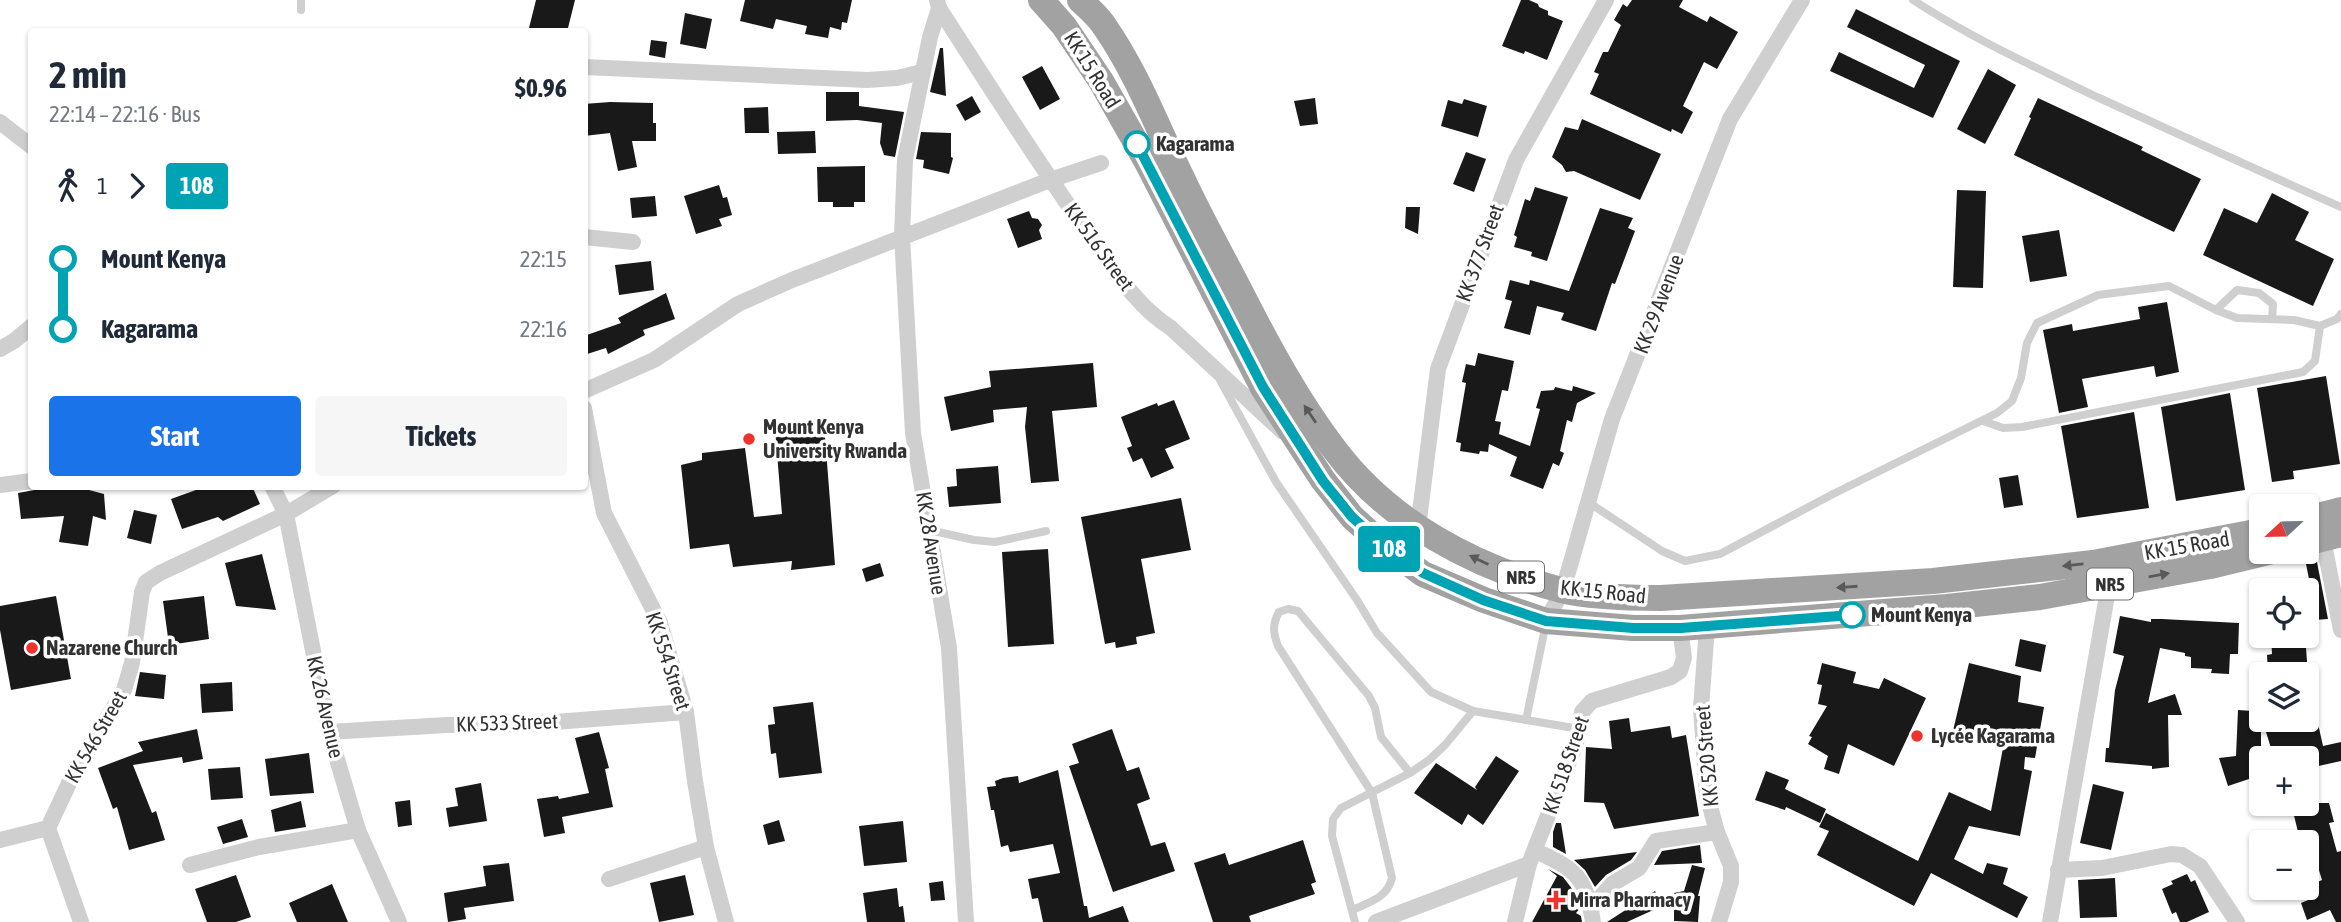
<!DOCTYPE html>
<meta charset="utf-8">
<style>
:root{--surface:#fff;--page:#f6f6f7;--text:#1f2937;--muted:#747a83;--accent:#1a73e8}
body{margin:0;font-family:"Asap Condensed",sans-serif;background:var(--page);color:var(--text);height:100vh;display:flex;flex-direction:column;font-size:26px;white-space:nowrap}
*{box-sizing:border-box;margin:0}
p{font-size:23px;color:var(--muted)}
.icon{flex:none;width:38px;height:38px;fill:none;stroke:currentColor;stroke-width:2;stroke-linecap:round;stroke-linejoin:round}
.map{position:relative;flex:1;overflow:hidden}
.side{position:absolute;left:28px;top:28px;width:560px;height:462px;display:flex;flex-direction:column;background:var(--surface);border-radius:7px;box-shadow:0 2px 5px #0004}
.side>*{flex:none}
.badge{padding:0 14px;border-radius:5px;font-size:24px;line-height:46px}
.needle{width:46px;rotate:248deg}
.tools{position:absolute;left:2249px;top:494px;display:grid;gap:14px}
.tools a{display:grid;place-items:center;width:70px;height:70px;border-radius:7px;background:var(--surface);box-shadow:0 2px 5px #0004;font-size:35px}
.map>.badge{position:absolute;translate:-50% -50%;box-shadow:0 0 0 4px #fff}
.legs{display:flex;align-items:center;gap:10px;height:77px;padding:0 21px;font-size:23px}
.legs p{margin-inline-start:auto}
.head{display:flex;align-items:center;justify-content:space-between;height:119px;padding:0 21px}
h1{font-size:38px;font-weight:700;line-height:52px}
.button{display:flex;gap:14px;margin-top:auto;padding:14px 21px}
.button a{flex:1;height:80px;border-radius:7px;background:var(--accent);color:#fff;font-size:28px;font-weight:700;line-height:80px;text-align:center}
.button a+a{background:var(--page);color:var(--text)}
ul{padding:0 21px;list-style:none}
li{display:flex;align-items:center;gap:24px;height:70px;font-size:26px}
li i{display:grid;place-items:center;width:10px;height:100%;margin:0 9px;background:currentColor}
li i::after{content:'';width:18px;height:18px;margin:-9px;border:5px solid;border-radius:50%;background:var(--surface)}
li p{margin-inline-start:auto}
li:first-child i{background:linear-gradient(#0000 50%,currentColor 0)}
li:last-child i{background:linear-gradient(currentColor 50%,#0000 0)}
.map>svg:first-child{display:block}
.building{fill:#191919}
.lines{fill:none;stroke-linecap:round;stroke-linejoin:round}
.service{stroke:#cfcfcf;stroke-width:8}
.minor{stroke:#cfcfcf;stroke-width:16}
.trunk{stroke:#a2a2a2;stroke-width:26}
.oneway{fill:#595959}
.line-1-casing{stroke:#fff;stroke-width:16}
.line-1{stroke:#00a3b4;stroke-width:10}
.stop-1-dot{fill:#fff;stroke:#00a3b4;stroke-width:3.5}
.poi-dot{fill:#f0322c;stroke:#fff;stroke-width:2.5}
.labels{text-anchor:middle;stroke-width:7;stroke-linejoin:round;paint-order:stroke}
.shield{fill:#fff;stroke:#707070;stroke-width:2}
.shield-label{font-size:19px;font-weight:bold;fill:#323232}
.street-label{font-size:21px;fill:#323232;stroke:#fff}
.stop-label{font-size:21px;font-weight:bold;fill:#323232;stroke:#fff;text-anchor:start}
.poi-label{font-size:21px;font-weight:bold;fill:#323232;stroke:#fff;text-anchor:start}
</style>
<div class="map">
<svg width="2341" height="922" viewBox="0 0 2341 922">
<rect width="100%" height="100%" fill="#fff"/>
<g class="building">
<path d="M536,0H575L567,32H528Z"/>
<path d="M745,0H852L847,23L842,22L841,30L830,27L828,38L805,34L807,26L776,19L773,29L740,21Z"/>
<path d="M1521,0H1529L1538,4L1539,7L1548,11V15L1563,21L1547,60L1525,51L1524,54L1502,46Z"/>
<path d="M1632,0H1683L1679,7L1707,22L1710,16L1738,32L1717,69L1704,62L1683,106L1693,112L1682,134L1672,129L1671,132L1590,94L1599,74L1594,72L1603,52H1608L1621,25L1614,20L1623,4L1627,7Z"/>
<path d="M1856,9L1960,61L1933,118L1830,71L1839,52L1914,88L1925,65L1847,27Z"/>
<path d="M685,13L712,19L706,49L680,44Z"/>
<path d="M651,40L667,42L665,58L649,55Z"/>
<path d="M940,48H943L946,96L930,92Z"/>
<path d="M1042,66L1060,99L1040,110L1022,77Z"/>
<path d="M1988,69L2016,85L1985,144L1957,129Z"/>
<path d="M826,92H859V106L904,112L895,157L884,155L880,143L882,123L857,120L826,121Z"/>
<path d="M972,96L981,112L965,121L956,105Z"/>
<path d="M1315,98L1318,124L1300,126L1294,101Z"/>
<path d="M2038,98L2143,147L2141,150L2201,179L2174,232L2014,155L2031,118L2029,117Z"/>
<path d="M1464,99L1487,106L1478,137L1441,126L1448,100L1462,104Z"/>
<path d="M610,102L653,103V123H656V141H632L637,167L618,171L610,133L584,136V104Z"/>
<path d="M768,107L769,133H745L744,108Z"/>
<path d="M1582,119L1661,154L1640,200L1574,171L1566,172L1562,165L1552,157L1565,127L1578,130Z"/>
<path d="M815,131L816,153L778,154L777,132Z"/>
<path d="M921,132L951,133V157L953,158L949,174L923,168L924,160L916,159Z"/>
<path d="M1466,152L1486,159L1474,192L1453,184Z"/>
<path d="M865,166V202H854V207H833V202H818L817,167Z"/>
<path d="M719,185L723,198L727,197L732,215L719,219L722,226L696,234L684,196Z"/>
<path d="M1535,187L1568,197L1547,261L1531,256L1532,252L1514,247L1517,237L1514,235L1525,199L1530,201Z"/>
<path d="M1957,190L1986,191L1983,288L1953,287Z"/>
<path d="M2272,193L2309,212L2295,240L2334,259L2313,306L2203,255L2224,208L2257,223Z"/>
<path d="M655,196L657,216L632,218L630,198Z"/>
<path d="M1406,207H1420L1418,234L1405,228Z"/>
<path d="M1600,208L1633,218L1628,228L1635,231L1615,284L1612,283L1596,331L1561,320L1564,313L1537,306L1530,335L1504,328L1512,301L1505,299L1510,280L1529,285L1530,280L1569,291Z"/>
<path d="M1029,211L1032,218L1038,219L1042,225L1039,230L1042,239L1018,248L1007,219Z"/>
<path d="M2059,230L2067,276L2030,282L2022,236Z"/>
<path d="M651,261L654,290L619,295L615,265Z"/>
<path d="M666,293L675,319L643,330L645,335L616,350L608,354L606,348L584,355V336L621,323L618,318Z"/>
<path d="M2167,302L2179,372L2156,377L2154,366L2082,379L2088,407L2059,413L2043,330L2072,324L2073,331L2140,319L2138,307Z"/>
<path d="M1478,353L1514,361L1508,391L1502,390L1495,421L1501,422L1499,434L1530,446L1540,409L1536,408L1541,391L1554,390L1555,387L1572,391L1573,386L1596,393L1577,403L1572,422L1567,420L1560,451L1564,453L1559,466L1553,463L1543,489L1510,476L1517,457L1489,444L1488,452L1480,451L1479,454L1460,451L1461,443L1456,442L1466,383L1462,382L1466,364L1475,366Z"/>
<path d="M1093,363L1097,407L1052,411L1059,481L1031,483L1025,427L1027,407L993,410L994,422L951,431L944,397L991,387L989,371Z"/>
<path d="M2326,376L2340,464L2293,471L2294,479L2272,482L2257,388Z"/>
<path d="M2230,393L2245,490L2176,501L2161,407Z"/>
<path d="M1174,400L1190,439L1165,449L1174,468L1151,478L1142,458L1133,462L1127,448L1132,446L1121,417L1157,403L1158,406Z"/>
<path d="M2134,412L2149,508L2077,518L2061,426Z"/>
<path d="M824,424L835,565L791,570L792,561L733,567L729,544L690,549L681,465L702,460V453L745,448L754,517L782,514L775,429Z"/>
<path d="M998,466L1001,503L949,507L947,487L957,486L956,469Z"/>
<path d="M2018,475L2023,505L2004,508L1999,478Z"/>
<path d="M56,486H74L104,494L106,520L93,516L88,546L59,542L64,516L21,519L18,493Z"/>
<path d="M207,486H252L260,504L223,521L218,517L182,529L171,499Z"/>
<path d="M1181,498L1191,550L1141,559L1155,633L1136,637L1137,644L1116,648L1115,642L1105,644L1081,517Z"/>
<path d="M134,510L157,515L151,544L127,538Z"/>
<path d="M1048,549L1054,644L1008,647L1002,552Z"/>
<path d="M262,554L276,610L236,606L225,563Z"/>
<path d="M2314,557H2316L2328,619L2314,620L2313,599L2305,559Z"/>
<path d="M880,563L884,576L866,582L862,569Z"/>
<path d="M56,596L71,679L11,690L0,630V606Z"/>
<path d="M204,596L209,639L169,645L163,601Z"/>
<path d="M2120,616L2151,622V619H2162L2239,623L2238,654H2230L2229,674L2211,673L2212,669L2191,668V657L2185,656V653L2160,648L2148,703L2175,694L2182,715H2168L2169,767L2152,769V766L2105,762L2106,748H2109L2115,690L2124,656L2113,653Z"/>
<path d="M2271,635H2305L2308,674H2268L2267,655L2272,654Z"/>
<path d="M2020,639L2046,645L2041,672L2015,666Z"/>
<path d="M1822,663L1856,672L1853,683L1879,689L1884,678L1926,698L1894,766L1848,744L1839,774L1824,769L1828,756L1808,744L1812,737L1809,736L1827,706L1818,704L1822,685L1817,684Z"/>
<path d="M1969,663L2021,676L2018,702L2044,707L2035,758L2025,757L2024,769L2032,771L2020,836L1969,826L1954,859L1983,874L1987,863L2008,868L2003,884L2028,897L2017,918L1931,873L1914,906L1817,855L1829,831L1819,827L1826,813L1918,861L1949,792L1991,811L2003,748L1952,735Z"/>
<path d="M140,672L166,675L164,699L135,696Z"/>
<path d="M232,682L233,711L202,713L200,684Z"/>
<path d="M813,702L822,773L779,778L776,753L771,754L768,725L775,724L773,707Z"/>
<path d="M2238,710L2253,711V719H2261V775L2228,786L2219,758L2236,756Z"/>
<path d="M1629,718L1631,732L1670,726L1672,738L1686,735L1699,816L1614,829L1604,803L1584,802L1586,747L1612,749L1609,721Z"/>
<path d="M2262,719H2317L2323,746L2341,742V761L2314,767L2312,758H2274Z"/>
<path d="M197,729L203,759L183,763L182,757L133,765L152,813L156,811L165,840L129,850L117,807L113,809L98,768L143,751L138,742Z"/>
<path d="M1112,729L1127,771L1139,767L1150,799L1137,804L1151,846L1165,842L1175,871L1113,892L1069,766L1079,763L1072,744Z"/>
<path d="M599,732L609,768L605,769L613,807L562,817L565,833L544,837L537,799L558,796L559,799L589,793L575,738Z"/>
<path d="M309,753L314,793L270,796L265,759Z"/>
<path d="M1496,756L1519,771L1483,825L1468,814L1462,825L1414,793L1436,763L1477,790L1475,787Z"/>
<path d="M240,767L243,798L211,800L208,769Z"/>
<path d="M1058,770L1084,906H1087L1089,918L1123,906L1129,922H1043L1038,898L1032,899L1028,879L1060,873L1053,844L1010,852L1008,845L1001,847L994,810H991L987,787L996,786L995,781L1003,778L1018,776L1019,783Z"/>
<path d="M1766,771L1789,780L1785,789L1826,809L1820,823L1786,807L1785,810L1755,800Z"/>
<path d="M481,783L487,821L449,827L446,808L458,806L455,788Z"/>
<path d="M2093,784L2124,792L2111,850L2080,843Z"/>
<path d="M410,800L412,825L398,827L395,802Z"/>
<path d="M301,801L306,827L275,832L271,810Z"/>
<path d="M2291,803H2329L2334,822L2329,823L2337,852L2341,851V922H2336L2330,910L2307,920L2301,903L2313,898L2308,886L2322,880L2313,851L2308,852L2306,842L2305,839L2302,840L2300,832H2298Z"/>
<path d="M242,819L248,837L223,844L217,827Z"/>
<path d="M779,820L785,841L768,845L763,825Z"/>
<path d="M903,821L907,862L864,866L859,826Z"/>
<path d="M1556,823H1561L1566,854L1553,847V832Z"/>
<path d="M1303,840L1316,882L1311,884L1315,894L1249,916L1251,922H1213L1194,863L1225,853L1229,865Z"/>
<path d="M1700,845L1702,863L1654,865L1662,851Z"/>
<path d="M1637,852L1631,860L1606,875L1595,887L1585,870L1574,860Z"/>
<path d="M509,863L514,901L464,908L466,919L448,922L444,893L486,886L483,866Z"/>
<path d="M1692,865L1705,868L1698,896H1700L1698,922L1674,921V893L1684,891Z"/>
<path d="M1548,869L1563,877L1573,890L1580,908L1576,913L1581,916L1582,922H1532L1557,876Z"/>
<path d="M2187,874L2191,882L2195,880L2209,912L2187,922H2180L2176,912L2172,914L2162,889L2173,884L2171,881Z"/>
<path d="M236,875L251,917L236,922H207L195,889Z"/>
<path d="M685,875L694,915L659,922L650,883Z"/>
<path d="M2115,878L2117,917L2080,918L2078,880Z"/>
<path d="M943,881L945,900L931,901L929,883Z"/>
<path d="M332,884L348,922H297L289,903Z"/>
<path d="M897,888L899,907L903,906L905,922H867L863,893Z"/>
<path d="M1655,891L1662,906L1627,922H1607Z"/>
</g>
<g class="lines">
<g class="service">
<path d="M301,0V10"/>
<path d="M1913,0C1971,38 2035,67 2097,97C2178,134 2259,171 2341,207"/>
<path d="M2216,310L2237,290L2259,293L2273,304L2272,319"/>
<path d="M1220,380L1276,482L1357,600L1377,633L1431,692L1473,711L1580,729"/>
<path d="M1983,421L2003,428L2022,427L2303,372L2315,361L2320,326"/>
<path d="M1588,502L1662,551L1685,561L1720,554L1833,494L1997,413L2012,401L2021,378L2027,343L2037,323L2098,295L2169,286L2216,310L2237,318L2294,320L2320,326L2337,319L2341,314"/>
<path d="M929,530L974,540L995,542L1046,531"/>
<path d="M1526,720L1546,623"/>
<path d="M1352,910C1370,902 1387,898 1392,878L1372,793L1278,646C1273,632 1272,625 1279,612L1288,609L1298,611L1369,696L1375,708L1381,737L1410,773"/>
<path d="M1355,922L1332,836L1333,819L1341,808L1410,773L1429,760L1445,745L1473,711"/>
</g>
<g class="minor">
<path d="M937,0L939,8L930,37L905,160L902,236L913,433L949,648L966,922"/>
<path d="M939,8C988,84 1037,162 1090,236C1114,269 1136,306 1171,328L1283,432"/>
<path d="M584,67L867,80L897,78L922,72"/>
<path d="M0,122L32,147"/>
<path d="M584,237L633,242"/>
<path d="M0,349L14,341L32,326"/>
<path d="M584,391L654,360L738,304L792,280L1050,180L1101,163"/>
<path d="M584,408L604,513L660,623L686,712L695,781L706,847L726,922"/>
<path d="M0,485L32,481"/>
<path d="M272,486L286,514L329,732L358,830L399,922"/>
<path d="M1418,528L1438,369L1516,160L1606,0"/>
<path d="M2323,539L2341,630"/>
<path d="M1546,621L1563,590L1612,419L1730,119L1802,0"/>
<path d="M1707,627L1701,708L1707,795L1717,832L1731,866V882L1719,922"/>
<path d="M329,732L446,725L528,724L686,712"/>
<path d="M48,828L81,922"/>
<path d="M0,840L48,828L71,779L124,690L132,663L142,592L146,582L160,573L286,514L333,486"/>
<path d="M1535,851C1576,868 1586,878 1593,922"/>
<path d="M190,865L259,847L358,830"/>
<path d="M2058,870L2102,868L2171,854L2182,855L2200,866L2237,922"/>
<path d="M609,879L706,847"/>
<path d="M1591,908L1612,884L1639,868L1656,841L1717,832"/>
<path d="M1376,922L1529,864"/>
<path d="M1515,922L1529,864L1574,749L1580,729L1582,712L1592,701L1671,677L1680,671L1684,658L1680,628"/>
<path d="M2050,922L2109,584"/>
</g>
<g class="trunk">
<path d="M1041,0L1064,26L1101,81L1147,162L1263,388L1302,448L1323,480L1352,517L1382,544L1423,574L1484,600L1546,621L1633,628H1680L1947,607L2040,597L2210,566L2272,551"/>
<path d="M1080,0C1089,9 1099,17 1105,27C1138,75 1157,127 1182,178C1200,217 1221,254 1240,291C1268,346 1298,402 1335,450C1389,522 1474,567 1561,590C1589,597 1631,598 1661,598L1933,581L2093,563L2261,531"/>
<path d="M2306,519L2341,510"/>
<path d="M2306,543L2341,534"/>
</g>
</g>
<defs><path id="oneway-solid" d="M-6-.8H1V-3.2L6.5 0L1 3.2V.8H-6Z" transform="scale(1.75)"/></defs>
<g class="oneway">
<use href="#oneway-solid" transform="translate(1310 414) rotate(-124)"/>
<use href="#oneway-solid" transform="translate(1479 560) rotate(-154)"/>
<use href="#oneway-solid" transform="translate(2073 565) rotate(174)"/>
<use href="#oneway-solid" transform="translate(2159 575) rotate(-10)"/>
<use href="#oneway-solid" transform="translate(1847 587) rotate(176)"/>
</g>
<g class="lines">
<defs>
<path id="line-1" d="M1137,144L1263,387L1323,481L1352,517L1382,544L1423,573L1483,600L1546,621L1633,628H1681L1852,615"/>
</defs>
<use href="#line-1" class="line-1-casing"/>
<use href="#line-1" class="line-1"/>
</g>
<g class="stop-1-dot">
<circle cx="1137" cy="144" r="12"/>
<circle cx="1852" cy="615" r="12"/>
</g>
<g class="poi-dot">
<circle cx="749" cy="439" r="7"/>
<circle cx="32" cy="648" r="7"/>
<circle cx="1917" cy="736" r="7"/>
<path d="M1552.5 889.5h7v7h7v7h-7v7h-7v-7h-7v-7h7z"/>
</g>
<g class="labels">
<g class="shield">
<rect x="1498" y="561.5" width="46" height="31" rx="5"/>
<rect x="2087" y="568.5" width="46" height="31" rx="5"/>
</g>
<g class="shield-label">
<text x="1521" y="584">NR5</text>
<text x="2110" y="591">NR5</text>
</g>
<g class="street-label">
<text transform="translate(1092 70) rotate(58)" y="7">KK 15 Road</text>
<text transform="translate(1099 247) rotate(54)" y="7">KK 516 Street</text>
<text transform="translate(1480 253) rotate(-70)" y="7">KK 377 Street</text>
<text transform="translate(1659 304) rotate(-69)" y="7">KK 29 Avenue</text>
<text transform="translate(931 543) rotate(81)" y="7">KK 28 Avenue</text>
<text transform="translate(2187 546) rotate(-10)" y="7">KK 15 Road</text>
<text transform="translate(1603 592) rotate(6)" y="7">KK 15 Road</text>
<text transform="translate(668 661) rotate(72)" y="7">KK 554 Street</text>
<text transform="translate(325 707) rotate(77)" y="7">KK 26 Avenue</text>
<text transform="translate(507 723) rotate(-2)" y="7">KK 533 Street</text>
<text transform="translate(96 737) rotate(-60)" y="7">KK 546 Street</text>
<text transform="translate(1707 756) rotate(-95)" y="7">KK 520 Street</text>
<text transform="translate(1566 765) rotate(-71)" y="7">KK 518 Street</text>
</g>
<g class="stop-label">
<text x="1156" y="151">Kagarama</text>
<text x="1871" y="622">Mount Kenya</text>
</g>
<g class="poi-label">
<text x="763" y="434">Mount Kenya<tspan x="763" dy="24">University Rwanda</tspan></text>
<text x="46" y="655">Nazarene Church</text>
<text x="1931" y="743">Lycée Kagarama</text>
<text x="1570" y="907">Mirra Pharmacy</text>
</g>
</g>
</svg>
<div class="tools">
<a><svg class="needle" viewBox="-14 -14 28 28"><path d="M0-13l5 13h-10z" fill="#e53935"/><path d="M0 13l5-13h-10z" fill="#747a83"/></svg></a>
<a><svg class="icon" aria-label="locate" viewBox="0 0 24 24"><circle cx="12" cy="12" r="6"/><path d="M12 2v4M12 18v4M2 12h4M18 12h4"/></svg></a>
<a><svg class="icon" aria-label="layers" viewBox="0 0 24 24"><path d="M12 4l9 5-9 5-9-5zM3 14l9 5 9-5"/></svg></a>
<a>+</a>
<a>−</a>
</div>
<b class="badge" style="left:1389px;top:549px;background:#00a3b4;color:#fff">108</b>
<section class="side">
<div class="head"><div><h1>2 min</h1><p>22:14 – 22:16 · Bus</p></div><b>$0.96</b></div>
<div class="legs"><svg class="icon" aria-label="walk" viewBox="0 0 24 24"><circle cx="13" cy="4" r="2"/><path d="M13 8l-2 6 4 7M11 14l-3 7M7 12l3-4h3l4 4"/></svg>1<svg class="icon" aria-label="forward" viewBox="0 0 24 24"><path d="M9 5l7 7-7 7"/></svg><b class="badge" style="background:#00a3b4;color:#fff">108</b></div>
<ul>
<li><i style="color:#00a3b4"></i><b>Mount Kenya</b><p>22:15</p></li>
<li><i style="color:#00a3b4"></i><b>Kagarama</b><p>22:16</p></li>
</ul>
<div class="button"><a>Start</a><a>Tickets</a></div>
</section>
</div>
